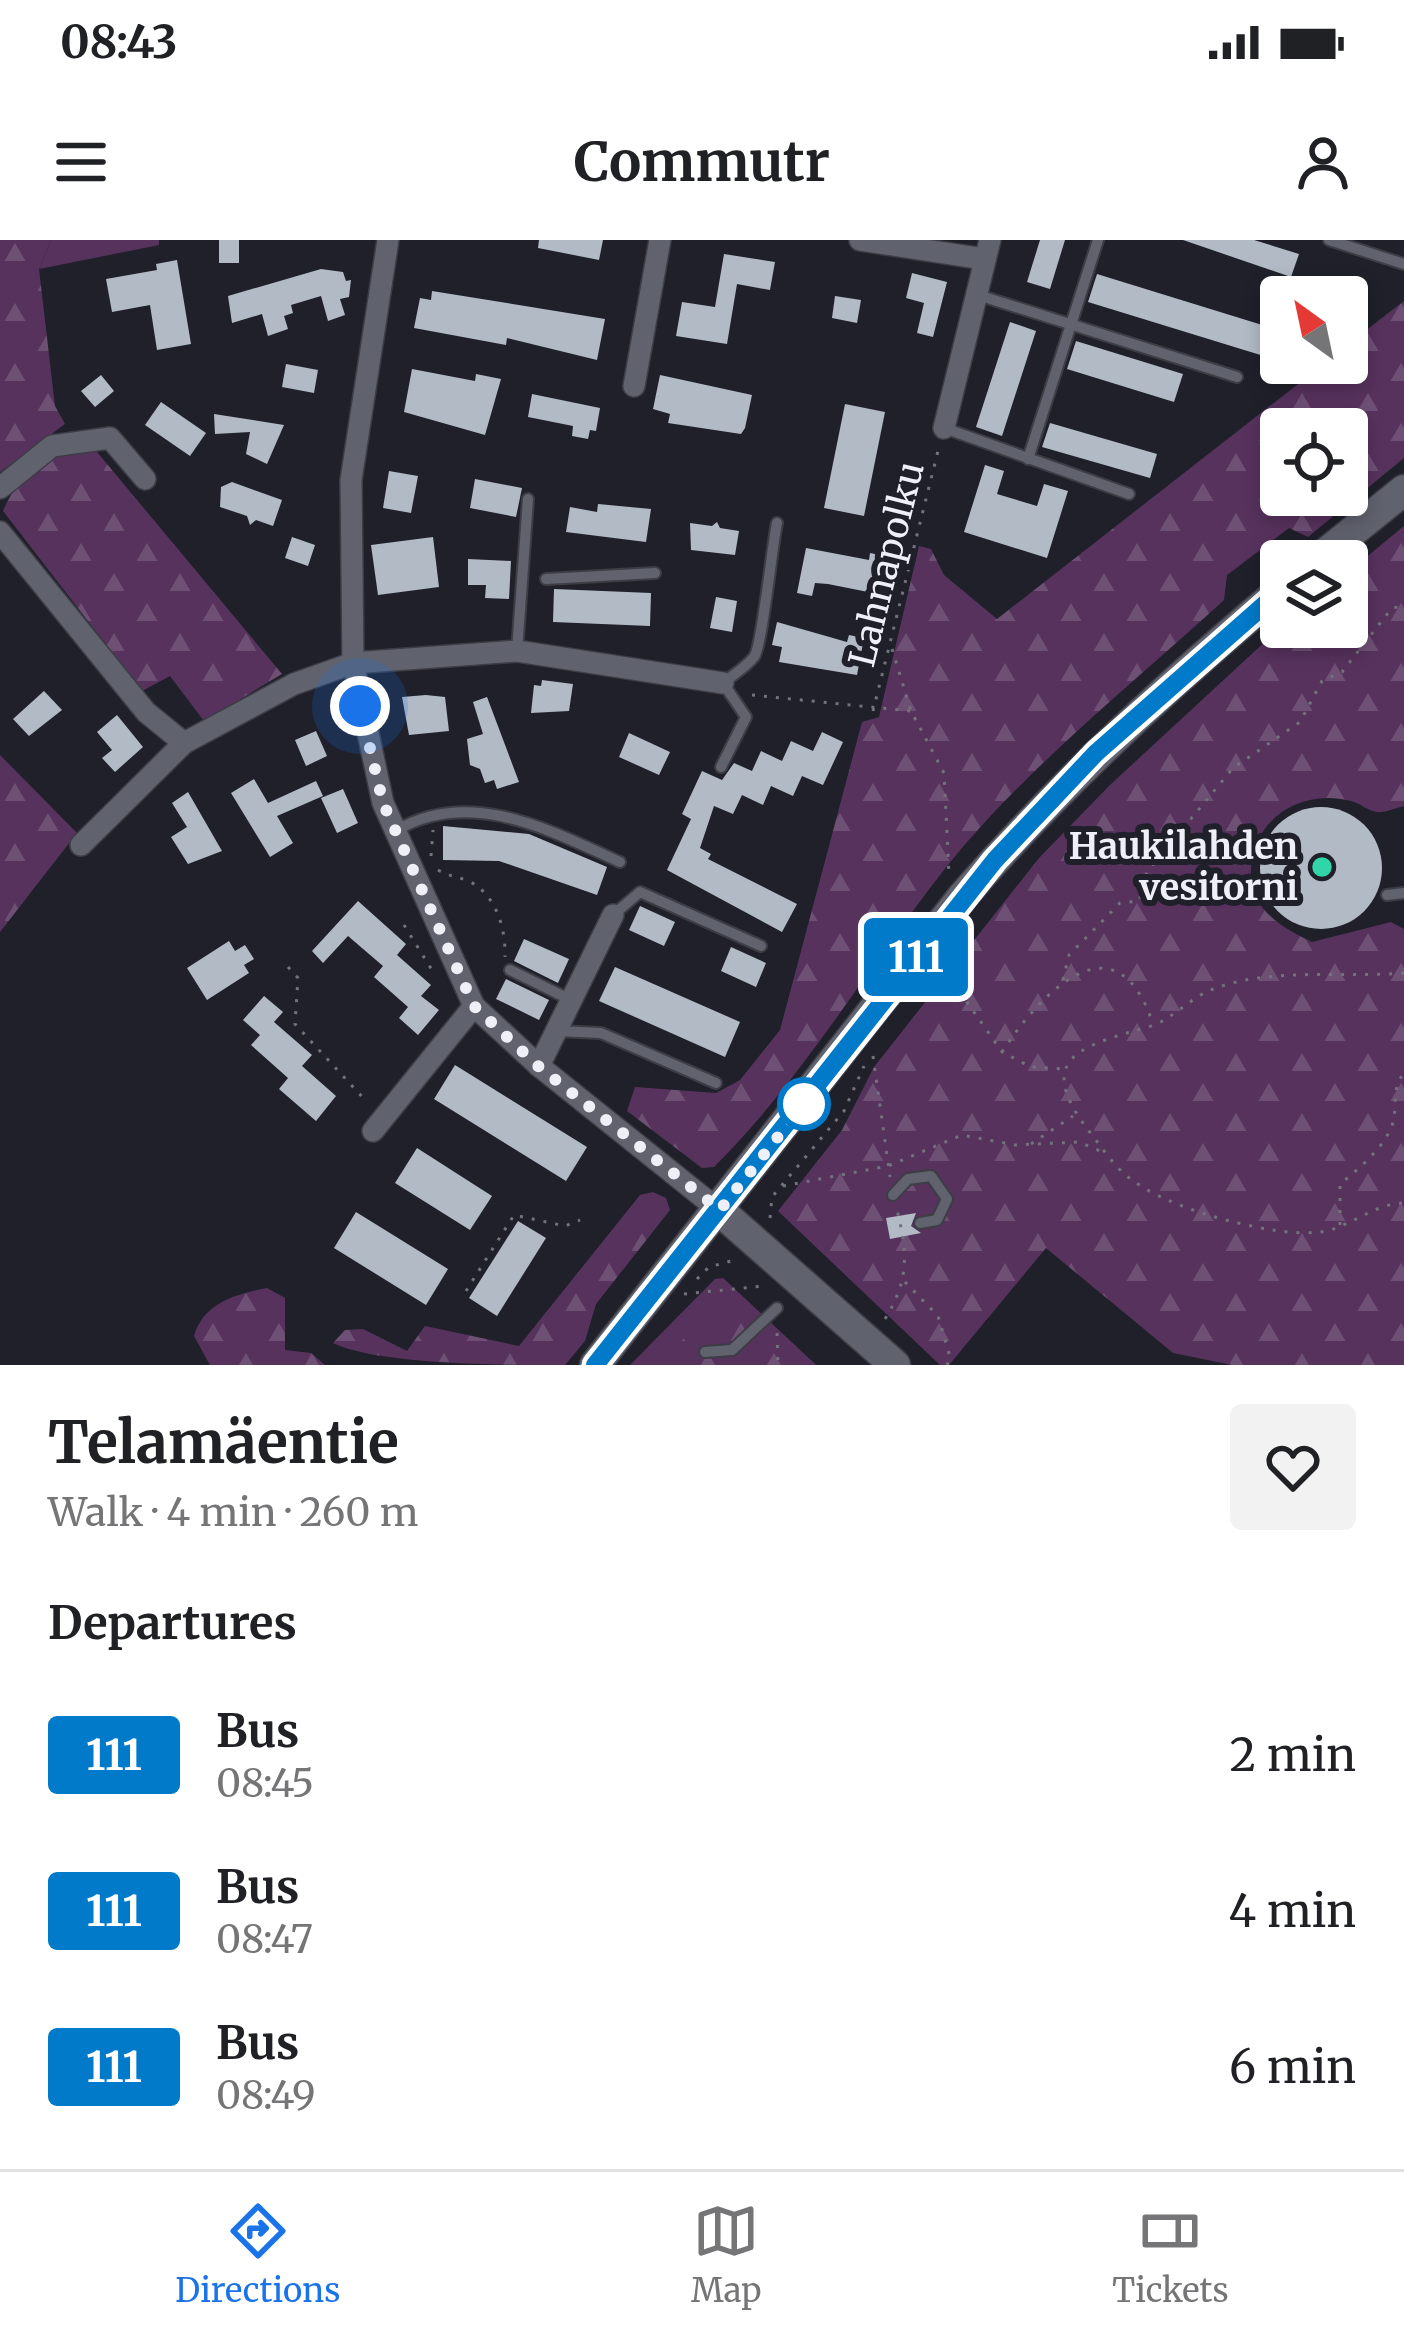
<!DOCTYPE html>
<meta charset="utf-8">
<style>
:root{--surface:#fff;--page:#f2f2f2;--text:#202124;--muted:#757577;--line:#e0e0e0;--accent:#1a73e8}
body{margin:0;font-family:Merriweather,serif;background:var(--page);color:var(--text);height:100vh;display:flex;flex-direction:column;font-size:45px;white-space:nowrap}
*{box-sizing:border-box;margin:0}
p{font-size:39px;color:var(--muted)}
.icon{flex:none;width:66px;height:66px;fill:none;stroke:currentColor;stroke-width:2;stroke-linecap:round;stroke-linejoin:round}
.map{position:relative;height:1125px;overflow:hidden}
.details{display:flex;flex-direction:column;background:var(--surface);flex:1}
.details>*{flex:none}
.badge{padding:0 24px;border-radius:9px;font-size:42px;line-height:78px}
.needle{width:78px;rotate:327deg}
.fabs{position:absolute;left:1260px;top:36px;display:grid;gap:24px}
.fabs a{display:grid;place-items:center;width:108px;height:108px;border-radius:12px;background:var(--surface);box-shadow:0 6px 18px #0003;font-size:60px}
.you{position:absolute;width:60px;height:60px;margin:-30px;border:9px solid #fff;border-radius:50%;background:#1a73e8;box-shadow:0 0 0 18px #1a73e833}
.map>.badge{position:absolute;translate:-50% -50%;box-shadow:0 0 0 6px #fff}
h2{padding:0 48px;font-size:45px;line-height:108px}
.round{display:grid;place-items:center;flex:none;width:126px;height:126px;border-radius:12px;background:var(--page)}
.overview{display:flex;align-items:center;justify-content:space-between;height:204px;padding:0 48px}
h1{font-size:57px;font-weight:700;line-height:90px}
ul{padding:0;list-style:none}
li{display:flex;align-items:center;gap:36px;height:156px;padding:0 48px}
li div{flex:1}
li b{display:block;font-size:45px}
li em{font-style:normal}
li .badge{min-width:132px;font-weight:700;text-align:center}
.status{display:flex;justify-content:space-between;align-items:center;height:84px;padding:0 60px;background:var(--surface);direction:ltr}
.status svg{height:33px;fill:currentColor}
header{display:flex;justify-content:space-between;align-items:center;height:156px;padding:0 48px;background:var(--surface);font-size:54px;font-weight:700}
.tab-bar{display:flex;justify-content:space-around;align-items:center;height:168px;border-top:3px solid var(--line);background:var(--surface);font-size:33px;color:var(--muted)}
.tab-bar a{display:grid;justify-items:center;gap:6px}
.tab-bar .active{color:var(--accent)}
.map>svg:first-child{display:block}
.green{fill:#57325d}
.forest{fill:url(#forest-firs);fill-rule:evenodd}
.building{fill:#b2bac6}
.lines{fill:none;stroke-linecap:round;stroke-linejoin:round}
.lane-casing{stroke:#3c3d45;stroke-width:14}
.street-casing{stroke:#3c3d45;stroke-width:24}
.secondary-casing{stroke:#3c3d45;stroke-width:33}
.path{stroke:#72737c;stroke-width:3;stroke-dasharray:3 9;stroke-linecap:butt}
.lane{stroke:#60626e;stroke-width:10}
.street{stroke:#60626e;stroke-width:21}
.secondary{stroke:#60626e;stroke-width:30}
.line-casing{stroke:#fff;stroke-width:27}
.line{stroke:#007ac9;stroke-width:18}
.walk{stroke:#eff0f7;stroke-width:12;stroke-dasharray:0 21.6}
.poi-dot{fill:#32d4a9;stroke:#1f202a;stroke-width:4.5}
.stop-dot{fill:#fff;stroke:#007ac9;stroke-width:6}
.labels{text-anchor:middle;stroke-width:12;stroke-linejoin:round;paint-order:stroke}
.street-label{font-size:36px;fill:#eff0f7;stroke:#1f202a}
.poi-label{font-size:36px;font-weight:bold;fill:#eff0f7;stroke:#1f202a;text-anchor:end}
</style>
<div class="status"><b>08:43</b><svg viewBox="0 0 49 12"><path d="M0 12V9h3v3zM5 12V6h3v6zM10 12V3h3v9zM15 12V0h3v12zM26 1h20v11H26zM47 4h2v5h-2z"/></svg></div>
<header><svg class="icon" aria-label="menu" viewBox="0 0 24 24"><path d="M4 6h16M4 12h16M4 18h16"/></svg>Commutr<svg class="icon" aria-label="person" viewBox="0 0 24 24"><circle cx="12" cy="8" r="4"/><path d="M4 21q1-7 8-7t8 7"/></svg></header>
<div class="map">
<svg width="1404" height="1125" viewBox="0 0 1404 1125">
<defs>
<pattern id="forest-firs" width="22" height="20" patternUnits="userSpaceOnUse" patternTransform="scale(3)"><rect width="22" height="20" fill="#57325d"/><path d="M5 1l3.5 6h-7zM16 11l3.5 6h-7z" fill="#6f5075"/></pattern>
</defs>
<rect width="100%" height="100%" fill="#1f202a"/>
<g class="green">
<path d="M51,0H159V5L39,29Z"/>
<path d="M723,1038L816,1125H630L715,1039Z"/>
</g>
<g class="forest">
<path d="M0,0H51L39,29L55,166L65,184L0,232Z"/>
<path d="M1404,61V218L1308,297L1289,288L1227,335L1224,360C1127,449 1017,535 937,639C863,734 800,842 714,927L702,928L627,871L635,847L716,853L740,840L780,790L862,482L879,477L919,306L931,309L944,335L997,379L1325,123H1347V105ZM1281,189H1347V255H1281Z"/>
<path d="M92,206L282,434L204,481L170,436L142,451L3,271C21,229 50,214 92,206Z"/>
<path d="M1404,286V566C1396,568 1384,573 1377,572C1368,571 1360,563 1351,561C1301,548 1254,578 1251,629C1248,668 1281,687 1312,702L1391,682L1404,689V1125H1232L1173,1113L1046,1008L949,1125H940L778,971L842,890L874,827L1039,618L1110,545L1281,387H1347V333Z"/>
<path d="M0,515L77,593L0,692Z"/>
<path d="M653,952L666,958L670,970L596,1064L585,1101L565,1125C504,1125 379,1125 333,1103L345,1090L363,1089L407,1111L425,1086L519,1106L640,955Z"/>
<path d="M267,1048L285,1058V1110L311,1113L325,1125H210L194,1096C204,1062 237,1054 267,1048Z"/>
<path d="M743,1057L816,1125H657L702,1081Z"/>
</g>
<g class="building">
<rect x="219" y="0" width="20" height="23"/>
<path d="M539,0H603L599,20L538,8Z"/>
<path d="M1040,0H1065L1050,49L1027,42Z"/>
<path d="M1183,0H1254L1299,14L1291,37Z"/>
<path d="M724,14L775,22L770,50L737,44L727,104L676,96L682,62L715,67Z"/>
<path d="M177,20L191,104L157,110L150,65L112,72L106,39L157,30L156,24Z"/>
<path d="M321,29L343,32L346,41L351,40L349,57L340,59L345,75L328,81L321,56L291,65L293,73L284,76L288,89L268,96L262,74L232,83L228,56Z"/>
<path d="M912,33L947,42L933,97L917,93L924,63L906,58Z"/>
<path d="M1097,34L1275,89L1267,117L1088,62Z"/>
<path d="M432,51L605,79L597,120L507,98L506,105L414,88L420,58L431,60Z"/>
<path d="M835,56L861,60L857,83L832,78Z"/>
<path d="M1010,82L1036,91L1002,196L976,187Z"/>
<path d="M1076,101L1183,134L1174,162L1067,129Z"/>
<path d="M286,124L318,130L314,153L282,147Z"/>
<path d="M412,129L475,141L476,134L501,139L485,195L404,172Z"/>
<path d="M101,135L114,151L95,167L81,151Z"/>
<path d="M660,135L752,155L745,188L741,194L668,183L670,174L653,169Z"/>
<path d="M532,154L600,168L596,191L590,190L588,199L572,196L573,186L528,177Z"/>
<path d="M161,162L206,193L190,216L145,185Z"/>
<path d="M845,164L885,172L864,276L824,268Z"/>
<path d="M214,174L284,185L267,224L246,214L250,192L215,194Z"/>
<path d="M1050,183L1157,214L1150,238L1042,207Z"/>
<path d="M985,225L1004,231L997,254L1037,266L1044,244L1068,251L1047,318L964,292Z"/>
<path d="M389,231L418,236L411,273L383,268Z"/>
<path d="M475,239L522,248L516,277L470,268Z"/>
<path d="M232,242L282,260L273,286L256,280L250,285L247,276L220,267L221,247Z"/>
<path d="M598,264L651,269L646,302L566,292L570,267L597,272Z"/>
<path d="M717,282L720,288L739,291L735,315L691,310L690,283L712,286Z"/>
<path d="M292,297L315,305L308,326L285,318Z"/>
<path d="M433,297L439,347L378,355L371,305Z"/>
<path d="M806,308L869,320L870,313L885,316L878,354L828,344L815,343L812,356L797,353Z"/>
<path d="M468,319L511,321L509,359L485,358L486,345H468Z"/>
<path d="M554,349L651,353L650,386L553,382Z"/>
<path d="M716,357L737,361L732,392L710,388Z"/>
<path d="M777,382L847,402L849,395L864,398L857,435L779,422L782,407L772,405Z"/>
<path d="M542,440L573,444L569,471L531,473L534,445L541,446Z"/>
<path d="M44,451L62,470L29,496L13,479Z"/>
<path d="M426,455L445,457L449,491L409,495L402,457Z"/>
<path d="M487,457L519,542L497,549L494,540L485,543L480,529L470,525L467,499L483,494L473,462Z"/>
<path d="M117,475L143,507L115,532L102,518L112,510L97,492Z"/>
<path d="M316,491L327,516L306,526L295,500Z"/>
<path d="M822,492L843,502L823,545L802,536L793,556L771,546L763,565L742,555L733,574L714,566L700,608L711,614L708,619L797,664L782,692L667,630L691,579L682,574L702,531L722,540L734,523L752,531L761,511L782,521L791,501L813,511Z"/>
<path d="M629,493L670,512L659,535L619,517Z"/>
<path d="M254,539L268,563L316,541L323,556L277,576L293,603L270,617L231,553Z"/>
<path d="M343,549L358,583L337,593L321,558Z"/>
<path d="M188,552L222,611L188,624L171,597L187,587L172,563Z"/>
<circle cx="1321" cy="628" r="61"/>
<path d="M443,586L529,594L607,627L597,655L499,621L443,620Z"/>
<path d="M358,661L406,704L397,715L431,745L421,756L439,770L418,795L399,778L408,767L374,737L383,726L348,696L323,723L312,711Z"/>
<path d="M640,666L675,682L664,706L629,690Z"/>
<path d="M524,699L569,719L558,743L514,721Z"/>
<path d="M229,701L235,711L245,705L254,719L244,725L249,733L207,760L187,728Z"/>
<path d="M731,707L766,723L756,747L721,731Z"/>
<path d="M615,727L740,782L725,817L599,761Z"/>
<path d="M506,739L549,760L539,780L496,759Z"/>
<path d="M264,756L283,772L274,782L312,815L302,826L336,856L316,881L279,849L288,838L251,805L260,795L243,780Z"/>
<path d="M455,825L587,907L566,941L434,859Z"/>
<path d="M417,908L492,956L470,990L395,943Z"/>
<path d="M356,972L448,1029L426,1065L334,1008Z"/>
<path d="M916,973L911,986L921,993L890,999L886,978Z"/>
<path d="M518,981L546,998L497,1076L469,1058Z"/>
</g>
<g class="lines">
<defs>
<g id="lane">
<path d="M1329,0L1404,24"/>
<path d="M978,55L1237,137"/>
<path d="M944,188L1129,254"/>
<path d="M1028,219L1098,0"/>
<path d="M546,339L655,333"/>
<path d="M517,411L528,259"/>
<path d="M721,527L746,477L723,443C733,435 746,427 754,417C762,407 772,306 777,283"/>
<path d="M397,590C471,547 551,591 620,622"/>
<path d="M1387,655L1404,653"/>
<path d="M613,675L640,652L761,706"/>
<path d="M510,730L571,760"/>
<path d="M557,791L601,793L716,843"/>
<path d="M893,955L908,939L931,936L947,959L937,980L920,983"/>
<path d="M705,1112L732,1110L777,1068"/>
</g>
<g id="street">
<path d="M388,0L351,240L353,423L383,563L474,766L539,826L720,971"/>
<path d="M860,0L984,19"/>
<path d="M634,146L660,0"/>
<path d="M944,188L990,0"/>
<path d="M0,248L52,206L110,198L145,239"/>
<path d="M0,292L146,472L184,503L294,444L353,423L517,411L723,443"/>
<path d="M81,605L184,503"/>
<path d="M539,826L613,675"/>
<path d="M373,891L474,766"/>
</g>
<g id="secondary">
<path d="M1316,321L1404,250"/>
<path d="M720,971L895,1125"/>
<path d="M595,1125L963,656C1061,544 1167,445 1281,350"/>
</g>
</defs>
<use href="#lane" class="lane-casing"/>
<use href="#street" class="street-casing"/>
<use href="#secondary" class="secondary-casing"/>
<g class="path">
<path d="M892,409L911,471L944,533L949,634"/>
<path d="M752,455L910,471"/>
<path d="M873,471L938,211"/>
<path d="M431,616L433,590"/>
<path d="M438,630C448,636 455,636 466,640C496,652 506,689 505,717"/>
<path d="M404,685L435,735"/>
<path d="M952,717L960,733L962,755L1002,812L1031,827L1064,829"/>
<path d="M288,727L298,738L295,784L366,861"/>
<path d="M1404,733C1343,738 1271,727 1213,749C1191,757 1173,779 1151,786C1083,806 1029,816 1092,895C1103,909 1114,926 1128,937C1163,965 1229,983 1273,990C1290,993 1321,995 1336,988C1360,979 1378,964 1404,963"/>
<path d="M1063,740L1069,715L1120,663L1139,661L1147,632L1233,528L1300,482L1322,441L1342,432L1392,368L1404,366"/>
<path d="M1002,812C1040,754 1116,672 1153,784"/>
<path d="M873,816L890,937"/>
<path d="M1031,904L1073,876"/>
<path d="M783,946L888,926L962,895L1015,905L1079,902L1105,913"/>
<path d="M770,978L772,957L844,871L864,826"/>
<path d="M1340,985V944C1359,929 1391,902 1394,877C1397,857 1392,851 1404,832"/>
<path d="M697,1039L709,1027L735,1020"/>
<path d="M905,1042L938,1076L950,1117L947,1125"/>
<path d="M466,1051L514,975L565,986L580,980"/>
<path d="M684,1054L764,1046"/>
<path d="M885,1079C909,1040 908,1014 897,970"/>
<path d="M777,1093L778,1125"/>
</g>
<use href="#lane" class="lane"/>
<use href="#street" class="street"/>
<use href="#secondary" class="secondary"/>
</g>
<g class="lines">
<defs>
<path id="line" d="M595,1125L995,620L1096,513L1281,350"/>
</defs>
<use href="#line" class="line-casing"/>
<use href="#line" class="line"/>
<path class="walk" d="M360,466L383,563L474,766L538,826L720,970L804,864"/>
</g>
<circle class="poi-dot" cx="1322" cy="627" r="12"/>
<circle class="stop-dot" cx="804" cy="864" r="24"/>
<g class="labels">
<g class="street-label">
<text transform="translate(886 324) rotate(-76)" y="13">Lahnapolku</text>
</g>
<g class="poi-label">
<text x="1298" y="619">Haukilahden<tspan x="1298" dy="41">vesitorni</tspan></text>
</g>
</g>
</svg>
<div class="fabs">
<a><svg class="needle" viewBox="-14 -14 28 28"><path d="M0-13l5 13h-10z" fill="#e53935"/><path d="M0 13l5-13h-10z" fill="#757577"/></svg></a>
<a><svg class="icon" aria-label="locate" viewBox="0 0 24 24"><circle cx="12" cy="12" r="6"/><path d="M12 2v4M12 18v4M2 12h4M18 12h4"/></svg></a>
<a><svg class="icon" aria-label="layers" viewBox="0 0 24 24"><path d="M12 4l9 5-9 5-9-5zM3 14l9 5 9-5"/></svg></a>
</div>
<div class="you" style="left:360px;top:466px"></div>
<b class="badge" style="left:916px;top:717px;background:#007ac9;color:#fff">111</b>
</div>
<section class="details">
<div class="overview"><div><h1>Telamäentie</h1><p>Walk · 4 min · 260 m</p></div><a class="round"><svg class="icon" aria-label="heart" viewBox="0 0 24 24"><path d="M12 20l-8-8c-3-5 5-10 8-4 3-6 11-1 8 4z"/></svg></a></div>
<h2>Departures</h2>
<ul>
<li><span class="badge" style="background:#007ac9;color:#fff">111</span><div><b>Bus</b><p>08:45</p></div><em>2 min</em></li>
<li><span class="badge" style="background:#007ac9;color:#fff">111</span><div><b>Bus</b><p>08:47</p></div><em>4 min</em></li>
<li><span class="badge" style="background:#007ac9;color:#fff">111</span><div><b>Bus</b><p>08:49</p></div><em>6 min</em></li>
</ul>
</section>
<nav class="tab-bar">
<a class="active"><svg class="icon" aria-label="directions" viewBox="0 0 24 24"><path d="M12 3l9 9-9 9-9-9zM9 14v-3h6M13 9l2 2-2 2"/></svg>Directions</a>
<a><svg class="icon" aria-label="map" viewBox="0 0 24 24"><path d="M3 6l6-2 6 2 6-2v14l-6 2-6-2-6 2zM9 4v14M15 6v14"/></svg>Map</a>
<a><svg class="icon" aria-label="tickets" viewBox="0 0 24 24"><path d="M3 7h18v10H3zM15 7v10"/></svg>Tickets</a>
</nav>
